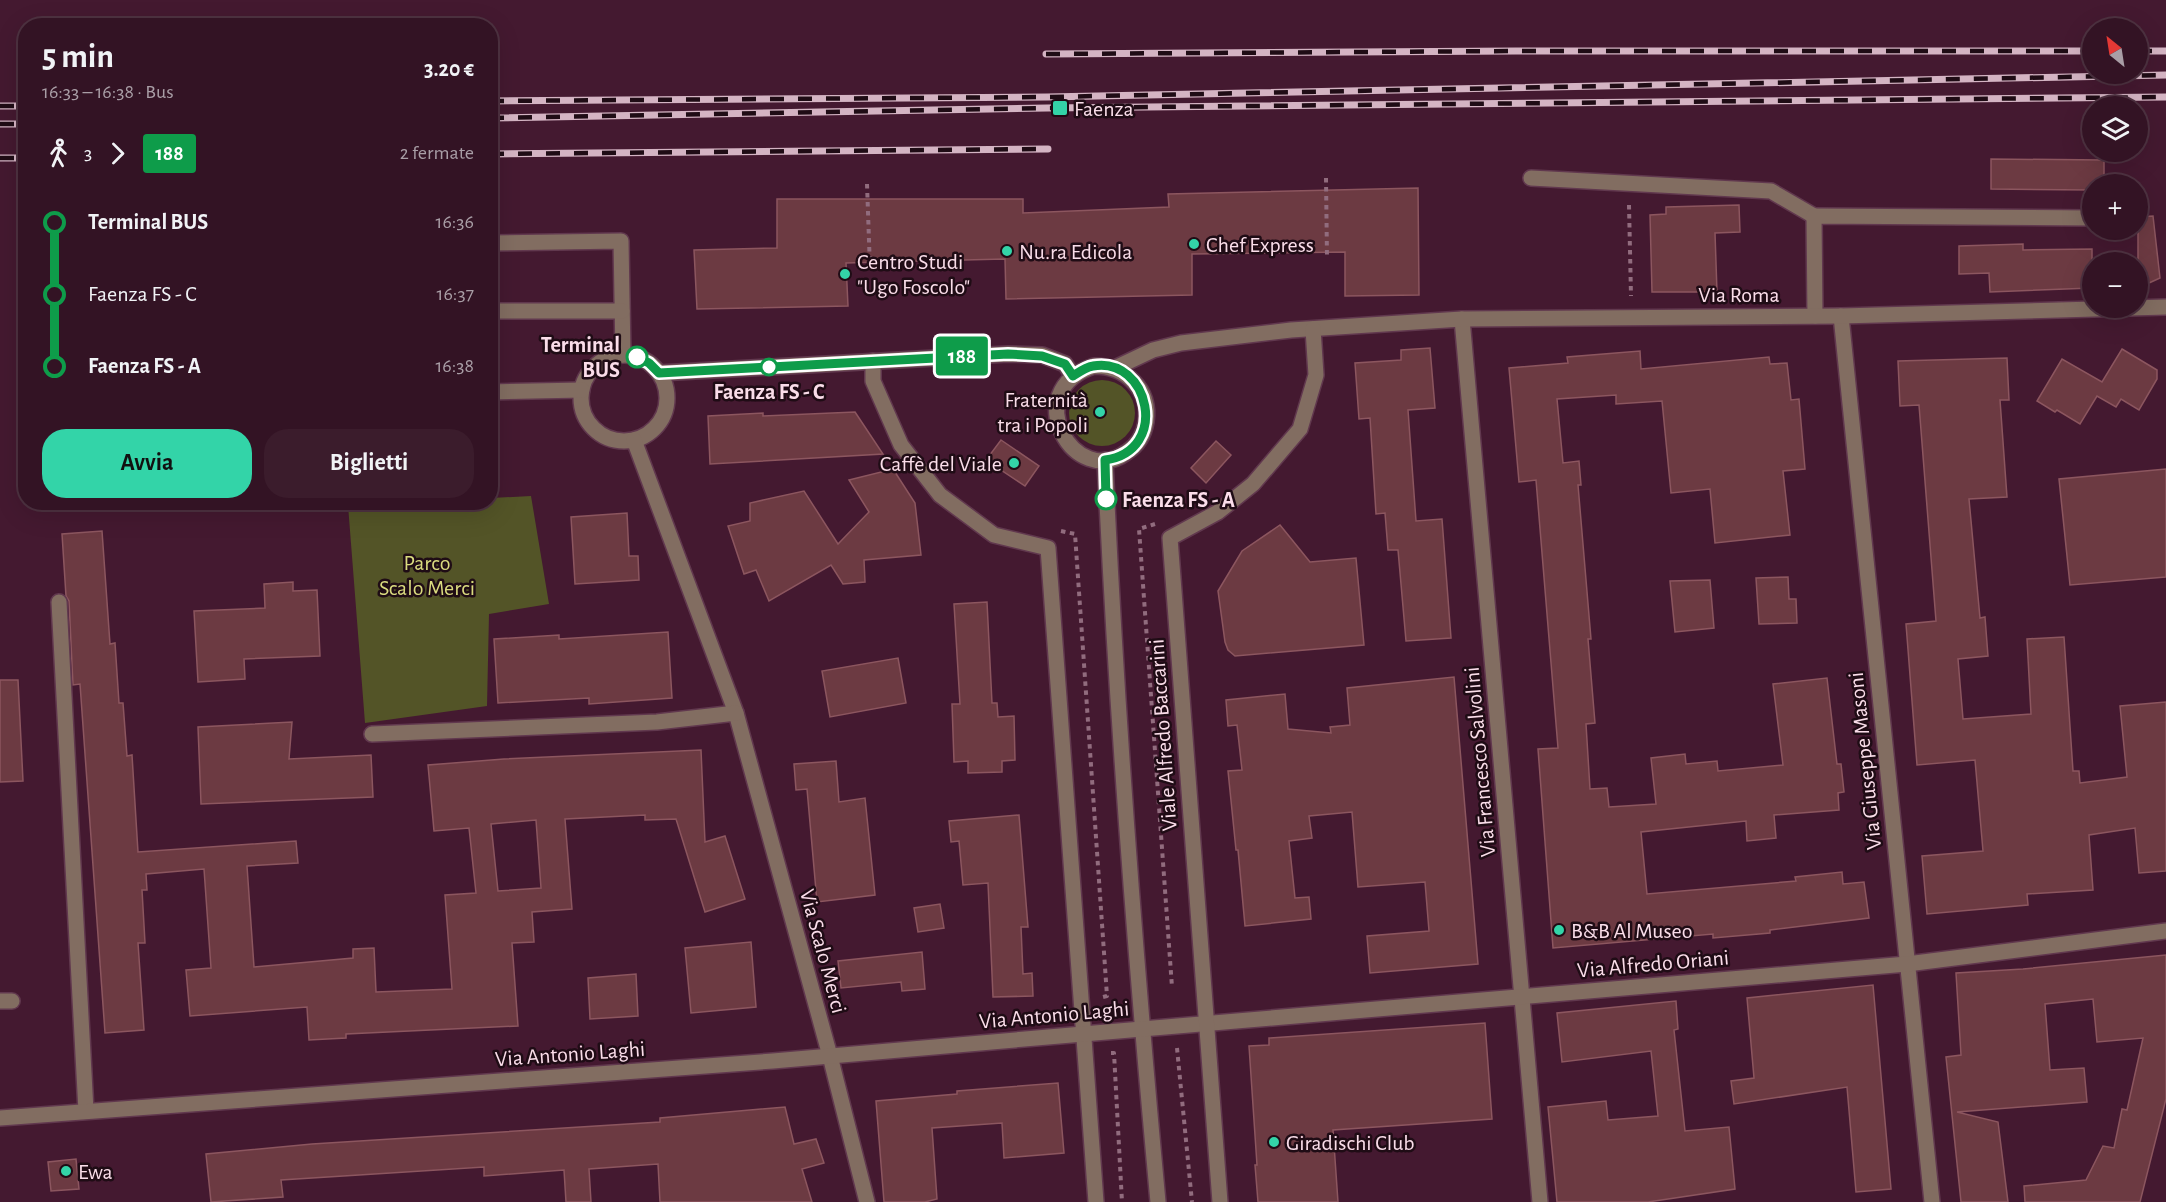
<!DOCTYPE html>
<html lang="it">
<meta charset="utf-8">
<style>
:root{--surface:#331324;--page:#3b1c2c;--text:#f1f3f6;--muted:#a99ea6;--line:#4e3241;--accent:#33d4a8}
body{margin:0;font-family:"Alegreya Sans",sans-serif;background:var(--page);color:var(--text);height:100vh;display:flex;flex-direction:column;font-size:22px;white-space:nowrap}
*{box-sizing:border-box;margin:0}
p{font-size:20px;color:var(--muted)}
.icon{flex:none;width:33px;height:33px;fill:none;stroke:currentColor;stroke-width:2;stroke-linecap:round;stroke-linejoin:round}
.map{position:relative;flex:1;overflow:hidden}
.details{position:absolute;left:18px;top:18px;width:480px;height:492px;display:flex;flex-direction:column;background:var(--surface);border-radius:24px;box-shadow:0 6px 24px #0002,0 0 0 2px var(--line)}
.details>*{flex:none}
.badge{padding:0 12px;border-radius:4px;font-size:21px;line-height:39px}
.needle{width:39px;rotate:330deg}
.fabs{position:absolute;left:2082px;top:18px;display:grid;gap:12px}
.fabs a{display:grid;place-items:center;width:66px;height:66px;border-radius:50%;background:var(--surface);box-shadow:0 6px 24px #0002,0 0 0 2px var(--line);font-size:30px}
.map>.badge{position:absolute;translate:-50% -50%;box-shadow:0 0 0 3px #fff}
.legs{display:flex;align-items:center;gap:9px;height:66px;padding:0 24px;font-size:20px}
.legs p{margin-inline-start:auto}
.headline{display:flex;align-items:center;justify-content:space-between;height:102px;padding:0 24px}
h1{font-size:33px;font-weight:700;line-height:45px}
.button{display:flex;gap:12px;margin-top:auto;padding:12px 24px}
.button a{flex:1;height:69px;border-radius:24px;background:var(--accent);color:#111;font-size:24px;font-weight:700;line-height:69px;text-align:center}
.button a+a{background:var(--page);color:var(--text)}
ul{padding:0 24px;list-style:none}
li{display:flex;align-items:center;gap:21px;height:72px;font-size:22px}
li i{display:grid;place-items:center;width:9px;height:100%;margin:0 8px;background:currentColor}
li i::after{content:'';width:15px;height:15px;margin:-8px;border:4px solid;border-radius:50%;background:var(--surface)}
li p{margin-inline-start:auto}
li:first-child i{background:linear-gradient(#0000 50%,currentColor 0)}
li:last-child i{background:linear-gradient(currentColor 50%,#0000 0)}
.map>svg:first-child{display:block}
.green{fill:#535427}
.building{fill:#6c3a42;stroke:#8c565f;stroke-width:1.5;fill-rule:evenodd}
.lines{fill:none;stroke-linecap:round;stroke-linejoin:round}
.minor-casing{stroke:#61384e;stroke-width:18}
.path{stroke:#916c7e;stroke-width:4;stroke-dasharray:4.5 4.5;stroke-linecap:butt}
.minor{stroke:#826d61;stroke-width:15}
.rail-casing{stroke:#d4b4c3;stroke-width:7}
.rail{stroke:#1f0c15;stroke-width:4.5;stroke-dasharray:14;stroke-linecap:butt}
.line-1-casing{stroke:#fff;stroke-width:14}
.line-1{stroke:#0e9c4a;stroke-width:9}
.poi-dot{fill:#33d4a8;stroke:#1f0c15;stroke-width:2}
.stop-1-dot{fill:#fff;stroke:#0e9c4a;stroke-width:3}
.labels{text-anchor:middle;stroke-width:5;stroke-linejoin:round;paint-order:stroke}
.poi-label{font-size:22px;fill:#fadde9;stroke:#1f0c15;text-anchor:start}
.street-label{font-size:22px;fill:#fadde9;stroke:#1f0c15}
.stop-label{font-size:22px;font-weight:bold;fill:#fadde9;stroke:#1f0c15;text-anchor:end}
.park-label{font-size:22px;fill:#dadb7f;stroke:#1f0c15}
</style>
<div class="map">
<svg width="2166" height="1202" viewBox="0 0 2166 1202">
<rect width="100%" height="100%" fill="#441930"/>
<g class="green">
<circle cx="1102" cy="413" r="33"/>
<path d="M531,496L549,604L489,614L487,706L365,723L348,505L400,502H490L491,498Z"/>
</g>
<g class="building">
<path d="M1991,159L2104,160V184H2092V190L1991,189Z"/>
<path d="M1418,188L1419,295L1345,296V252L1192,254V295L1006,299L1005,259L880,262L846,263L848,306L697,309L694,250L777,248V199H1023V213L1169,207L1168,194Z"/>
<path d="M1739,205L1740,232L1715,233L1717,292H1652L1650,215L1666,214V207Z"/>
<path d="M2153,216L2160,278L2138,288V217Z"/>
<path d="M2023,244V250L2092,249V288L1990,292L1989,273L1959,274V246Z"/>
<path d="M1430,348L1435,408L1408,410L1416,521L1442,519L1451,638L1406,641L1398,550H1388L1385,513L1376,514L1370,418L1359,419L1355,363L1401,360V350Z"/>
<path d="M2122,349L2157,370V379L2139,410L2121,399L2116,407L2097,396L2080,424L2057,410L2055,412L2037,401L2062,359L2102,382Z"/>
<path d="M1640,351L1641,369L1769,357L1770,364L1787,363L1791,400L1799,399L1805,469L1783,471L1790,535L1715,543L1710,489L1671,493L1662,401L1616,404V395L1557,399L1563,463L1579,461L1581,485H1578L1591,639H1588L1595,723L1586,724L1590,789L1607,788L1609,807L1656,804L1651,758L1685,754L1686,764L1717,761L1718,771L1783,765L1773,684L1827,678L1837,764H1841L1844,792L1838,793L1839,810L1774,815L1776,838L1747,841L1746,821L1641,832L1647,894L1796,881L1795,877L1842,872L1843,884L1864,882L1869,918L1770,930V933L1713,938V934L1553,948L1538,749L1558,748L1536,480L1519,482L1509,368L1568,363L1567,357Z"/>
<path d="M2007,358L2009,400H2000L2007,497L1969,499L1980,618L1985,617L1988,656L1958,659L1963,719L2031,714L2027,639L2064,637L2073,771H2079L2080,783L2127,777L2120,706L2166,702V871L2139,873L2135,828L2089,835L2093,890L2027,894L2028,905L1927,914L1922,856L1983,851L1975,760L1917,765L1906,624L1936,621L1919,405L1900,406L1898,361Z"/>
<path d="M855,412L883,454L710,464L708,416L763,413V416Z"/>
<path d="M1001,440L1039,466L1025,486L986,460Z"/>
<path d="M1216,441L1231,455L1206,483L1191,468Z"/>
<path d="M893,469L915,503L921,555L864,560L865,582L843,584L831,565L769,601L756,570L744,574L728,526L750,521V503L804,491L838,544L869,512L849,480Z"/>
<path d="M2166,469V577L2070,585L2059,479Z"/>
<path d="M627,513L629,556H638L639,580L575,584L571,517Z"/>
<path d="M1280,525L1310,562L1356,558L1364,645L1235,656L1228,650L1225,642L1218,591L1242,551Z"/>
<path d="M102,531L110,644L115,643L119,703H123L127,756L132,755L138,852L296,841L298,863L247,866L254,967L353,958V949L374,948L376,992L452,989L445,895L476,893L469,828L434,831L428,765L504,759L701,750L705,842L725,836L745,899L705,912L676,819L645,820V815L565,819L572,909L532,912L534,942L512,943L518,1026L346,1034V1038L309,1040L307,1007L190,1016L186,970L211,968L204,869L146,874L147,890H142L145,943H138L144,1030L105,1033L80,684L73,685L69,601L66,596L62,534ZM536,820L541,888L498,891L491,824Z"/>
<path d="M1788,577L1789,599H1796L1797,623L1759,624L1756,578Z"/>
<path d="M1710,580L1714,628L1675,632L1670,581Z"/>
<path d="M293,582V591L317,590L320,656L244,659L245,679L198,682L194,611L265,608L264,584Z"/>
<path d="M987,602L992,703H997L998,717L1014,716L1015,760L1002,761V772L968,773V761L954,762L952,704H960L954,604Z"/>
<path d="M668,632L672,698L589,704V698L498,703L494,639L559,635V639Z"/>
<path d="M898,658L906,703L830,717L822,671Z"/>
<path d="M1454,677L1478,964L1370,973L1367,936L1429,931L1425,882L1358,887L1352,812L1309,816L1312,838L1289,841L1295,898L1309,897L1311,919L1245,926L1238,850H1236L1228,771L1242,770L1237,725L1228,726L1226,700L1285,694L1288,729L1331,733L1330,727L1350,725L1347,688Z"/>
<path d="M0,680H18L23,781L0,782Z"/>
<path d="M292,722L289,759L371,755L373,797L201,804L198,727Z"/>
<path d="M836,761L839,802L865,798L875,895L817,902L807,789L796,790L794,764Z"/>
<path d="M1019,815L1028,927H1021L1023,974L1032,973L1033,996L993,997L988,883L963,885L959,841L951,842L949,821Z"/>
<path d="M940,904L944,928L918,932L914,908Z"/>
<path d="M751,942L756,1007L691,1013L685,948Z"/>
<path d="M922,952L925,989L902,991L901,982L841,988L838,961Z"/>
<path d="M2166,955V1099L2140,1202H2025L2024,1186L2086,1180L2103,1146L2114,1148L2122,1109L2127,1110L2143,1038L2097,1042L2093,999L2045,1004L2050,1070L2084,1068L2087,1102L1957,1112L1998,1122L2008,1202H1961L1946,1057L1961,1055L1956,973L2023,969Z"/>
<path d="M636,974L638,1016L590,1019L588,978Z"/>
<path d="M1873,985L1891,1189L1856,1192L1847,1087L1734,1104L1731,1081L1754,1078L1747,998Z"/>
<path d="M1676,1001L1678,1029L1674,1030L1685,1131L1729,1127L1735,1189L1648,1202H1557L1548,1107L1606,1101L1608,1120L1658,1116L1651,1051L1562,1062L1557,1013Z"/>
<path d="M1485,1023L1492,1119L1333,1130L1338,1202H1258L1255,1165H1257L1249,1046L1269,1045V1038Z"/>
<path d="M1058,1083L1064,1153L1004,1158L1002,1123L932,1128L937,1199L925,1202H884L876,1101L957,1094V1091Z"/>
<path d="M785,1107L794,1144L816,1139L824,1163L802,1169L812,1202H660L658,1164L589,1169L591,1202H566L564,1170L484,1176V1167L281,1180L283,1197L211,1202L206,1154L312,1144L660,1122V1118Z"/>
<path d="M76,1159L79,1189L51,1191L48,1162Z"/>
</g>
<g class="lines">
<defs>
<g id="minor">
<path d="M1531,178L1771,191L1814,216"/>
<path d="M490,243L621,241L623,355"/>
<path d="M490,311H622"/>
<path d="M1815,316L1814,216L2092,218"/>
<path d="M1841,316L1932,1202"/>
<path d="M1462,319L1540,1202"/>
<circle cx="624" cy="398" r="43"/>
<path d="M873,361V381L901,445L940,495L994,535L1048,548L1096,1202"/>
<path d="M1094,366C1125,366 1151,389 1146,422C1144,434 1138,445 1127,452C1075,491 1017,391 1094,366Z"/>
<path d="M1115,368L1153,350L1181,343L1291,330L1462,319L1841,316L2166,307"/>
<path d="M659,373L1008,354L1042,355L1065,364L1073,376"/>
<path d="M490,392L582,390"/>
<path d="M634,440L736,713L830,1056L867,1202"/>
<path d="M1105,460C1116,708 1135,955 1158,1202"/>
<path d="M59,602L86,1111"/>
<path d="M372,734L657,722L736,713"/>
<path d="M0,1001H12"/>
<path d="M0,1118L773,1061L1083,1034L1907,964L2166,931"/>
<path d="M1220,1202L1170,538L1218,512L1253,484L1300,429L1316,375L1313,329"/>
</g>
</defs>
<use href="#minor" class="minor-casing"/>
<g class="path">
<path d="M1326,178L1327,258"/>
<path d="M867,184L870,269"/>
<path d="M1629,205L1631,296"/>
<path d="M1155,524L1139,529L1172,987"/>
<path d="M1061,531L1075,534L1107,996L1103,997"/>
<path d="M1177,1048L1192,1202"/>
<path d="M1111,1053H1114L1122,1202"/>
</g>
<use href="#minor" class="minor"/>
<defs>
<g id="rail">
<path d="M2138,51H2166"/>
<path d="M1046,54L1516,51H2092"/>
<path d="M490,101L1047,97L2166,75"/>
<path d="M0,106H26"/>
<path d="M490,118L1047,108L2166,97"/>
<path d="M0,124H26"/>
<path d="M490,154L1048,149"/>
<path d="M0,158H26"/>
</g>
</defs>
<use href="#rail" class="rail-casing"/>
<use href="#rail" class="rail"/>
</g>
<g class="lines">
<defs>
<path id="line-1" d="M637,357L649,363L659,373L1008,354L1042,356L1065,364L1073,376C1079,372 1086,367 1093,366C1149,356 1171,451 1105,460L1106,499"/>
</defs>
<use href="#line-1" class="line-1-casing"/>
<use href="#line-1" class="line-1"/>
</g>
<g class="poi-dot">
<rect x="1052" y="100" width="16" height="16" rx="3"/>
<circle cx="1194" cy="244" r="6"/>
<circle cx="1007" cy="251" r="6"/>
<circle cx="845" cy="274" r="6"/>
<circle cx="1100" cy="412" r="6"/>
<circle cx="1014" cy="463" r="6"/>
<circle cx="1559" cy="930" r="6"/>
<circle cx="1274" cy="1142" r="6"/>
<circle cx="66" cy="1171" r="6"/>
</g>
<g class="stop-1-dot">
<circle cx="637" cy="357" r="10"/>
<circle cx="769" cy="367" r="8"/>
<circle cx="1106" cy="499" r="10"/>
</g>
<g class="labels">
<g class="poi-label">
<text x="1074" y="116">Faenza</text>
<text x="1206" y="252">Chef Express</text>
<text x="1019" y="259">Nu.ra Edicola</text>
<text x="857" y="269">Centro Studi<tspan x="857" dy="25">"Ugo Foscolo"</tspan></text>
<text x="1088" y="407" text-anchor="end">Fraternità<tspan x="1088" dy="25">tra i Popoli</tspan></text>
<text x="1002" y="471" text-anchor="end">Caffè del Viale</text>
<text x="1571" y="938">B&amp;B Al Museo</text>
<text x="1286" y="1150">Giradischi Club</text>
<text x="78" y="1179">Ewa</text>
</g>
<g class="street-label">
<text x="1739" y="302">Via Roma</text>
<text transform="translate(1162 735) rotate(-94)" y="8">Viale Alfredo Baccarini</text>
<text transform="translate(1864 761) rotate(-96)" y="8">Via Giuseppe Masoni</text>
<text transform="translate(1479 762) rotate(-95)" y="8">Via Francesco Salvolini</text>
<text transform="translate(824 951) rotate(75)" y="8">Via Scalo Merci</text>
<text transform="translate(1653 963) rotate(-5)" y="8">Via Alfredo Oriani</text>
<text transform="translate(1054 1014) rotate(-5)" y="8">Via Antonio Laghi</text>
<text transform="translate(570 1053) rotate(-4)" y="8">Via Antonio Laghi</text>
</g>
<g class="stop-label">
<text x="620" y="352">Terminal<tspan x="620" dy="25">BUS</tspan></text>
<text x="769" y="399" text-anchor="middle">Faenza FS - C</text>
<text x="1122" y="507" text-anchor="start">Faenza FS - A</text>
</g>
<g class="park-label">
<text x="427" y="570">Parco<tspan x="427" dy="25">Scalo Merci</tspan></text>
</g>
</g>
</svg>
<div class="fabs">
<a><svg class="needle" viewBox="-14 -14 28 28"><path d="M0-13l5 13h-10z" fill="#e53935"/><path d="M0 13l5-13h-10z" fill="#a99ea6"/></svg></a>
<a><svg class="icon" aria-label="layers" viewBox="0 0 24 24"><path d="M12 4l9 5-9 5-9-5zM3 14l9 5 9-5"/></svg></a>
<a>+</a>
<a>−</a>
</div>
<b class="badge" style="left:962px;top:356px;background:#0e9c4a;color:#fff">188</b>
<section class="details">
<div class="headline"><div><h1>5 min</h1><p>16:33 – 16:38 · Bus</p></div><b>3.20 €</b></div>
<div class="legs"><svg class="icon" aria-label="walk" viewBox="0 0 24 24"><circle cx="13" cy="4" r="2"/><path d="M13 8l-2 6 4 7M11 14l-3 7M7 12l3-4h3l4 4"/></svg>3<svg class="icon" aria-label="forward" viewBox="0 0 24 24"><path d="M9 5l7 7-7 7"/></svg><b class="badge" style="background:#0e9c4a;color:#fff">188</b><p>2 fermate</p></div>
<ul>
<li><i style="color:#0e9c4a"></i><b>Terminal BUS</b><p>16:36</p></li>
<li><i style="color:#0e9c4a"></i><span>Faenza FS - C</span><p>16:37</p></li>
<li><i style="color:#0e9c4a"></i><b>Faenza FS - A</b><p>16:38</p></li>
</ul>
<div class="button"><a>Avvia</a><a>Biglietti</a></div>
</section>
</div>
